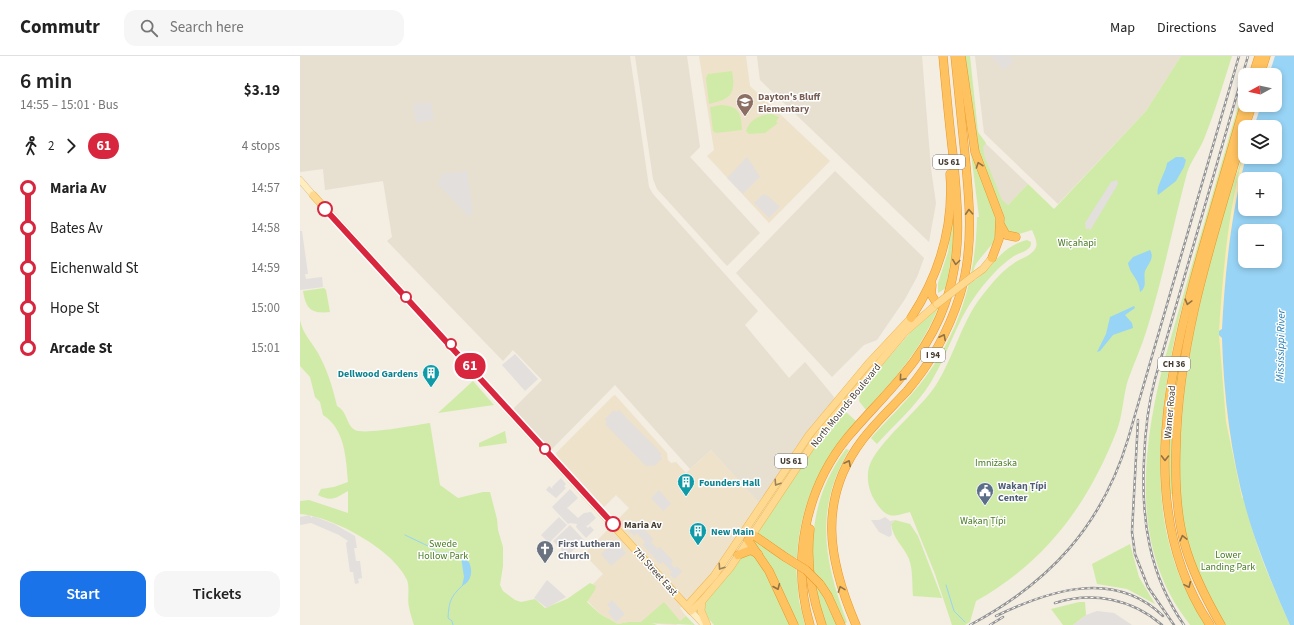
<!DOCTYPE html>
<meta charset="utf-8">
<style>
:root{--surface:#fff;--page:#f6f6f6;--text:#222;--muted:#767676;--line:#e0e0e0;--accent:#1a73e8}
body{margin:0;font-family:"Source Sans 3",sans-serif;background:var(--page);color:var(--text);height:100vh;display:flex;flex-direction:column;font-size:15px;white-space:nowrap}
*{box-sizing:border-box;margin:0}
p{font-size:13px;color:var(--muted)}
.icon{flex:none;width:22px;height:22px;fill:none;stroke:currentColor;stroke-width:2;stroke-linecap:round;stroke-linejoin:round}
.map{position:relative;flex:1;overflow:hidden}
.sheet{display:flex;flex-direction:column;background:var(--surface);width:300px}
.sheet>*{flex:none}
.badge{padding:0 8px;border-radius:13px;font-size:14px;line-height:26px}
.needle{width:26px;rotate:262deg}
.controls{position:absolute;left:938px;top:12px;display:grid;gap:8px}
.controls a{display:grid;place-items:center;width:44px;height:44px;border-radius:8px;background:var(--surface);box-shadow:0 2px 6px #0003;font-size:20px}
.map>.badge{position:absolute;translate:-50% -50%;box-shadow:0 0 0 2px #fff}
.legs{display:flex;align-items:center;gap:6px;height:44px;padding:0 20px;font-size:13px}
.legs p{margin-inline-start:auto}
.overview{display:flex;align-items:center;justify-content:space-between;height:68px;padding:0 20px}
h1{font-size:22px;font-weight:600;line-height:30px}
.cta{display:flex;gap:8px;margin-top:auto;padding:8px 20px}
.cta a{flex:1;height:46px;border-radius:12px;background:var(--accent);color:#fff;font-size:16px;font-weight:600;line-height:46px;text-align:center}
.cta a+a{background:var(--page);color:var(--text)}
ul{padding:0 20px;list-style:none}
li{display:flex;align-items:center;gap:14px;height:40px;font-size:15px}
li i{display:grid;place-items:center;width:6px;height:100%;margin:0 5px;background:currentColor}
li i::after{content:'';width:10px;height:10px;margin:-5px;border:3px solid;border-radius:50%;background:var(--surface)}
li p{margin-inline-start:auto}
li:first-child i{background:linear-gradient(#0000 50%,currentColor 0)}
li:last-child i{background:linear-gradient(currentColor 50%,#0000 0)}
header{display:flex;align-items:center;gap:24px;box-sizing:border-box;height:56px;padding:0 20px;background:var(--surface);border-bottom:1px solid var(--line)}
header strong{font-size:19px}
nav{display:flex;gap:22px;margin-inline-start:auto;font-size:14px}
.search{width:280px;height:36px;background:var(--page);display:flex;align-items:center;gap:10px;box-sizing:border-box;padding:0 14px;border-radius:12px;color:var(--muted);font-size:15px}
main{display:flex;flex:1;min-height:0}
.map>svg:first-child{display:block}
.residential{fill:#e7dfd0}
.education{fill:#eee2cb}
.green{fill:#d0eba7}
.sand{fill:#fceab9}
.parking{fill:#e3dfdc}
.water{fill:#98d4f6;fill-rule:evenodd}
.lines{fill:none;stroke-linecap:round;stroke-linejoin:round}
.stream{stroke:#98d4f6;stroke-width:1}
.secondary-casing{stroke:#dac290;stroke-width:7}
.primary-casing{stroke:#edb856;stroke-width:8}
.highway-casing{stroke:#ea9825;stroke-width:9}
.secondary{stroke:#ffedc0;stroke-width:6}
.primary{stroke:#ffd98f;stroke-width:7}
.highway{stroke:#ffc261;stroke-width:8}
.rail-casing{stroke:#949494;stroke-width:2.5}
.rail{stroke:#fff;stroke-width:1;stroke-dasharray:3;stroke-linecap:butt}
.primary-bridge-casing{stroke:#edb856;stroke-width:8;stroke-linecap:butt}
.highway-bridge-casing{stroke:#ea9825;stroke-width:9;stroke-linecap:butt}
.primary-bridge{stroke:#ffd98f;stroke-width:7}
.highway-bridge{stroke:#ffc261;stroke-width:8}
.oneway{stroke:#8f7245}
.oneway2{stroke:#99835c}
.line-1-casing{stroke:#fff;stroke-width:9}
.line-1{stroke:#d7263d;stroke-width:6}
.stop-1-dot{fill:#fff;stroke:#d7263d;stroke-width:2}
.labels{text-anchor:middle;stroke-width:3;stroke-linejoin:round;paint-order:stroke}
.shield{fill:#fff;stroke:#7d7770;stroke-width:1}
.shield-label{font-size:9px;font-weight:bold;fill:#453d32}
.education-label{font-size:10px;font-weight:bold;fill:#785e54;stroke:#fff;text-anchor:start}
.park-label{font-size:10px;fill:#487b21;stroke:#fff}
.culture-label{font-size:10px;font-weight:bold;fill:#0d838f;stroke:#fff;text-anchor:start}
.street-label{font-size:10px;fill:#453d32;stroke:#fff}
.service-label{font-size:10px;font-weight:bold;fill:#4e5e75;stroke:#fff;text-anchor:start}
.stop-label{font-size:10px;font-weight:bold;fill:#453d32;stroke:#fff;text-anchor:start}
.worship-label{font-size:10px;font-weight:bold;fill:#5b616d;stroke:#fff;text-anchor:start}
.water-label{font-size:11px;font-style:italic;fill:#227bb1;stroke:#fff}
</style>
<header>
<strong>Commutr</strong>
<div class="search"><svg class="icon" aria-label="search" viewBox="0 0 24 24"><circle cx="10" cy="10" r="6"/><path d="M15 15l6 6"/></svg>Search here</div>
<nav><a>Map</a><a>Directions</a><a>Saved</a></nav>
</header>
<main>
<section class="sheet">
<div class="overview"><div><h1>6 min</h1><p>14:55 – 15:01 · Bus</p></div><b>$3.19</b></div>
<div class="legs"><svg class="icon" aria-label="walk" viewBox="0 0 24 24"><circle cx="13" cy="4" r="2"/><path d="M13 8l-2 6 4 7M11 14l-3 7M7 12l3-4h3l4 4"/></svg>2<svg class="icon" aria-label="forward" viewBox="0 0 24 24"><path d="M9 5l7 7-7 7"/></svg><b class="badge" style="background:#d7263d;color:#fff">61</b><p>4 stops</p></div>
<ul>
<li><i style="color:#d7263d"></i><b>Maria Av</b><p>14:57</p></li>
<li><i style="color:#d7263d"></i><span>Bates Av</span><p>14:58</p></li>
<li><i style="color:#d7263d"></i><span>Eichenwald St</span><p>14:59</p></li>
<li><i style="color:#d7263d"></i><span>Hope St</span><p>15:00</p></li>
<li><i style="color:#d7263d"></i><b>Arcade St</b><p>15:01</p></li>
</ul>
<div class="cta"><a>Start</a><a>Tickets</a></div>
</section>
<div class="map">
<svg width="994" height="569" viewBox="0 0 994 569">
<rect width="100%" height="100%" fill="#f3ede2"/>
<g class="residential">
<path d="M0,0H330L349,131L353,138L458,255L445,269L489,322L505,306L534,341L533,345L496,391L460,448L411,394L390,413L315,329L251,394L213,353L242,324L213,294L203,305L87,185L92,181L83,125L25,134L23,113L0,116Z"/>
<path d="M335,0H387L400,91L390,101L460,177L427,210L357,133L353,123Z"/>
<path d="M457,0H622L631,113L636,147L629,186L460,24Z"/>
<path d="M675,0H881L846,55L758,148L684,77Z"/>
<path d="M684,86L728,128L704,153L680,91Z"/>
<path d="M535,115L624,202L617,221L605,243L577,284L564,289L532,321L436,217Z"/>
</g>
<g class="education">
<path d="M399,0H446L450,30L530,105L469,167L407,100L414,94Z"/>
<path d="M315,339L367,397L368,404L371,407L376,406L386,417L411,394L460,448L419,509L380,552L386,560L376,569L328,566L318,568L300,558L282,539L303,518L284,498L329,452L316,439L304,451L257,401L256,397L312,341Z"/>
</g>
<g class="green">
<path d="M664,0H670L678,76L686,87L683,91L684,99L702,144L708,149L728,128L754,153L846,55L881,0H932C923,28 915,56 904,83C899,95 891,105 887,117C873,169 863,222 847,273C842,290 834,307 828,324C823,340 823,358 817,374C788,448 747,505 676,545L670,566L665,569H652L635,518L610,456C591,461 587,463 575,445C569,436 566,422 569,411C577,386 620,354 636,329C655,299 662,263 685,236C693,226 702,215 713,208C720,202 730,201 735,193C739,187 734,180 732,174L716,179L707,177L678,101Z"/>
<path d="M432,15C436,38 431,43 409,48L406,22L408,18Z"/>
<path d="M945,26V38C932,81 920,125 907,169C900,194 891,218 884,244C865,313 851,413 868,483C875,514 888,542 905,569H890C879,554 869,539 862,521C834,453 847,371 865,302Z"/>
<path d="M421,49C439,50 441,57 442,74L416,77L413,75L410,51Z"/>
<path d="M472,58L479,61L476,66L478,67L465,77L449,78L446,75C450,63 459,59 472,58Z"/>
<path d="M669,82L697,161V184C694,185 678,205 676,208C673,213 672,222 671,227C693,213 699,191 727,184L731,186C732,195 721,196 714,200C700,209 686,225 676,239C656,266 648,298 631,326C617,349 595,368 577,388L571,382C589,362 608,344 624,323C660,276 676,220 677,161H679Z"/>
<path d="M945,91L937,126L939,127C930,176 921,232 922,283C924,350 935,417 955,482C964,512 978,540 990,569H925C910,542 896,516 888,486C878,450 878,412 881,375C885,302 902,232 922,162C929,136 938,117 945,91Z"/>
<path d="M654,153L653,191L646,232L638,237V227L648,196Z"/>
<path d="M24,232L26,234L30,256C11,258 6,253 3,235Z"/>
<path d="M892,249L874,438H869V379L878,301Z"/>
<path d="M638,252C622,292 595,323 566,354L559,345L560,335L610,277Z"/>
<path d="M0,264C3,278 11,285 18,297C27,313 33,332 37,350C48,356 46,369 55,374C65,379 116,369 130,367L140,429L158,442L183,436H190L197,463L198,474L203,491V510L200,529L203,535L215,544L221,546L235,543L245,552L267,543L290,527L296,530L295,534L287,546L300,558L318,568L328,566H343H341L364,546L380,565L386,560L395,569L352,567L357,569H114C112,563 110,557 109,551C107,543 110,531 107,524C94,494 32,460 0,458V445L9,444L48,457V435C36,442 32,446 18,439L21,433L34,431L48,426C46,402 45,373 23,359L20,346L15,341L10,321L0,310Z"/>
<path d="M173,325L194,349L138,357Z"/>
<path d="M546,356L556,365C521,404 499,450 497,502H493L459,479L458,474L520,383L539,359Z"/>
<path d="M205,375L207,387L179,391V387Z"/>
<path d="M546,393L549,394C514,454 524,505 547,566L544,568L520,523L512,514C512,466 517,433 546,393Z"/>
<path d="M595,464L610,468L618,480L642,542L613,540C612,529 613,513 609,503C603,489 593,483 591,468Z"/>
<path d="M453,483L496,511L499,545L505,569H497L471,511L452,485Z"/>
<path d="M830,488L839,521L855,548L827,533L797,528L792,508Z"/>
<path d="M445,498L455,499L470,524L490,569H414L406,560L403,551L404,548C417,533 429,509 445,498Z"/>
<path d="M513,524L520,532L538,569H524Z"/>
<path d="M779,546H785L786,559L773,569H763L751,553Z"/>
</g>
<g class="sand">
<path d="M945,94C945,111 938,130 936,148C929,190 924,231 922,273L919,275C923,216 928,152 945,94Z"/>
<path d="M919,279L922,281L930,373L944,442H942L926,366Z"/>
</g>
<g class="parking">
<path d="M691,0H709L714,5L704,14Z"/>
<path d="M131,46L134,64L116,67L113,48Z"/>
<path d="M447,101L460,121L443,138L427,122Z"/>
<path d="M167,115L173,157L169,161L137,127L141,122V118Z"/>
<path d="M817,124L818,128L791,173L790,175L789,172L786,174L785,167L811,126Z"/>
<path d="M463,138L468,140L480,151L469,162L454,147Z"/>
<path d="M0,175H2L8,218H5L6,223L22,221L23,231L0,234Z"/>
<path d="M215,298L238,323L225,335L202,309Z"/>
<path d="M314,354L316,356L319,354L362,398L360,400L362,403L354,410L349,409L347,411L305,368L307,366L305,363Z"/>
<path d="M261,422L266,428L264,430L266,432L256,442L246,434L249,430L253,433L252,431Z"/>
<path d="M270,433L278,442L267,452L278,462L284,457L291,456L296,462L287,470L285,469L288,472L290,470L294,474L286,482L276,471L277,468L270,467L268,468L252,451Z"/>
<path d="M359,434L371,448L363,455L351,442Z"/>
<path d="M10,459L11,462L13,460L34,468L55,480L57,492H54L56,505H60L62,522L58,523L59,527L55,528L53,516H50L46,487L48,485L39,479L11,467L0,469V461Z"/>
<path d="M259,461L267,469L249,487L241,479Z"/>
<path d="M585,461L590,465L595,464L591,468L592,479L589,481L579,476L571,464H579Z"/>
<path d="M338,466L353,483L351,486L357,493L360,491L373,505L371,508L375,512L377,510L382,516L374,523L370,519L372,516L363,506L360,508L343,489L345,486L337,477L334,480L329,474Z"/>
<path d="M270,469L284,484L267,500L253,485Z"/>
<path d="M316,485L326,497L311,510L301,498Z"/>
<path d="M247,524L266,541L247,552L234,542Z"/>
<path d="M312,544L325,558L316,566L308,556L311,553L307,549Z"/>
<path d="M797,555L814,557L832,569H773L786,559Z"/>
</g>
<g class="water">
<path d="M975,0H994V569H990C977,540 965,511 955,482C933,418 924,349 922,282L919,279V275L922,273C925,216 931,157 946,101H975V71H954L961,49H975V19H969ZM945,123H975V153H945ZM945,175H975V205H945Z"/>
<path d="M876,101H883L886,104L884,111L876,125L858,139C855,132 866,116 867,107Z"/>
<path d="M850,194C855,202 848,208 845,215C843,222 848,231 840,236C839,222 830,219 828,207L833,201Z"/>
<path d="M834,250L835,252L825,259L832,267L833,272L813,279L800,295L797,296L806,278L810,261Z"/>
<path d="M161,501L169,506C173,515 172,525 162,530L164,521Z"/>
</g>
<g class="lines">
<g class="stream">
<path d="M105,479L128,490L138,497H159L161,501"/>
<path d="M646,529L654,555L665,566"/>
<path d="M153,569L152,565L148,562C149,546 150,541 163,529"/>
</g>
<defs>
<g id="secondary">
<path d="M0,124L13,139"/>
<path d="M391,555L404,569"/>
</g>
<g id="primary">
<path d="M13,139L391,555L402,545L430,512L518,380L605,276L637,248"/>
<path d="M672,221L683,213L692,202"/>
<path d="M402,545L401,555L407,569"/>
<path d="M387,550L414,520L509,379L568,308L611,262"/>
</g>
<g id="highway">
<path d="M661,0L675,96L700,162L699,183L692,202"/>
<path d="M953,19L959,0"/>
<path d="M960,19L966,0"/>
<path d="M945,71L952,49"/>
<path d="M701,170L706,179L716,181"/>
<path d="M632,229L631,238L637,248"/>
<path d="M611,262C639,219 654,170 650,118"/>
<path d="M510,473C506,506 511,538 522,569"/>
<path d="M452,478L485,501"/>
<path d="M448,484L469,515L494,569"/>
<path d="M438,499L451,494L458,498"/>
<path d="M520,528L528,540L541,569"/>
<path d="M510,569C491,505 505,434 547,382C584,338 625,305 645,248C663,198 658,150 653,99C649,66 646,33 643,0"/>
<path d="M556,569C528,504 517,443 563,383C576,366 592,351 607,335C631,307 649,274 660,239C675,190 669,139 664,89C661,59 658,30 655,0"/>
<path d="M910,569C832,452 871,303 907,178C920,134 932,91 945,47"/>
<path d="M921,569C906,543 892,516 884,486C876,456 875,425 876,393C878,282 914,178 945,72"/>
</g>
</defs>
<use href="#secondary" class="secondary-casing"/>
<use href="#primary" class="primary-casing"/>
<use href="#highway" class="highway-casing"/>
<use href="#secondary" class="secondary"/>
<use href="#primary" class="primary"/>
<use href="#highway" class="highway"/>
<defs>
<g id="rail">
<path d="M838,364L832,476L835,498L848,531L874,569"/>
<path d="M755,547C793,535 832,543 862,569"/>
<path d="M696,560C750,534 814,513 863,560"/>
<path d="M670,569C749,527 802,470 828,383L939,0"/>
<path d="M690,569L703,561"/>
<path d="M884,569C849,519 841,463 844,404C845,376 848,349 855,323L948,0"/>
</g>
</defs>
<use href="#rail" class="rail-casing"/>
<use href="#rail" class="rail"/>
<defs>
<path id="primary-bridge" d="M637,248L672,221"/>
<path id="highway-bridge" d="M485,501L506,514L520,528"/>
</defs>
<use href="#primary-bridge" class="primary-bridge-casing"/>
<use href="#highway-bridge" class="highway-bridge-casing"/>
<use href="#primary-bridge" class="primary-bridge"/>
<use href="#highway-bridge" class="highway-bridge"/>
</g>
<defs><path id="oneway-chevron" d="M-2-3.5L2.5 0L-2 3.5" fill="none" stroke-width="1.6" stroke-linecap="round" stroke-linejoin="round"/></defs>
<g class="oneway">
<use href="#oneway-chevron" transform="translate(679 109) rotate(-109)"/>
<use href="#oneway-chevron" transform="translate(669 156) rotate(-93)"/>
<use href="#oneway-chevron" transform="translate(656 206) rotate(98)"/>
<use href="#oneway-chevron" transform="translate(888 246) rotate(105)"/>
<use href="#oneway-chevron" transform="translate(643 281) rotate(-63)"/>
<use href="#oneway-chevron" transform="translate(602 322) rotate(131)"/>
<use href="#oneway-chevron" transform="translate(865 402) rotate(91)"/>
<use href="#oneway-chevron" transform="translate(548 407) rotate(-63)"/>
<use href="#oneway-chevron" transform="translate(883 482) rotate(-104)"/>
<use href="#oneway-chevron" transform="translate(888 529) rotate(66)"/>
<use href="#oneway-chevron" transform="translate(477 531) rotate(67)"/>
<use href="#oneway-chevron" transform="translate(541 533) rotate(-110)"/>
</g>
<g class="oneway2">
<use href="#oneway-chevron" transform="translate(477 427) rotate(123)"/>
<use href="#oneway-chevron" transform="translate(421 511) rotate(124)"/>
</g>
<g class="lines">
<defs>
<path id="line-1" d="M25,153L313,468"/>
</defs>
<use href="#line-1" class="line-1-casing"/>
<use href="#line-1" class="line-1"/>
</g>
<defs>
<symbol id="school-pin" viewBox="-11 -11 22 30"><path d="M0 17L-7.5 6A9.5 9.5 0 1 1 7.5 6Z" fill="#8d6e63" stroke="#fff"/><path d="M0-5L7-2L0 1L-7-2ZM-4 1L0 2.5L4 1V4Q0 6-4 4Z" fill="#fff"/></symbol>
<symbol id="building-pin" viewBox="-11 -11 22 30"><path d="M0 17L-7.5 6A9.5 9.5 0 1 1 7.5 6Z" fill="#0f9aa8" stroke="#fff"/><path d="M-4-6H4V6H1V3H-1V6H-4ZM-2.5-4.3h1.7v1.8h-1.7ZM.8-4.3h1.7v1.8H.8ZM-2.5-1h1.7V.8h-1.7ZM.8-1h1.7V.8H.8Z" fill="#fff"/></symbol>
<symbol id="civic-pin" viewBox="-11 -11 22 30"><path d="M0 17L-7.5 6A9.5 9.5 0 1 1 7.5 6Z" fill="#5c6f8a" stroke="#fff"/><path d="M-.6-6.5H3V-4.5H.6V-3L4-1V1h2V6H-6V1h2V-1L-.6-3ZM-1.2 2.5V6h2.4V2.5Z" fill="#fff"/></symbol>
<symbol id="church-pin" viewBox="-11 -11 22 30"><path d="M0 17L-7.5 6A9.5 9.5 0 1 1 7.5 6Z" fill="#6b7280" stroke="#fff"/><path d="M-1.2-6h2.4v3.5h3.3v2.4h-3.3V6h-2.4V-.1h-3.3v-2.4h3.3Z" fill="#fff"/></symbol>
</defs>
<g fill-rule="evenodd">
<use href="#school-pin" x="435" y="36" width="20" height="27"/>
<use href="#building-pin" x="121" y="307" width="20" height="27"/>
<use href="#building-pin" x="376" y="416" width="20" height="27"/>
<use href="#civic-pin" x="675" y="425" width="20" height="27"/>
<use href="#building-pin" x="388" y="465" width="20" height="27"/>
<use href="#church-pin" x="235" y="483" width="20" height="27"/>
</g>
<g class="stop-1-dot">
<circle cx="25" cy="153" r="7"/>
<circle cx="106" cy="241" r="5"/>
<circle cx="151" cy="288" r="5"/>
<circle cx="245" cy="393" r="5"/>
<circle cx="313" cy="468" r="7"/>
</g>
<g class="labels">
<g class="shield">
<rect x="633" y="99" width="32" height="14" rx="3"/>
<rect x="621" y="292" width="24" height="14" rx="3"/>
<rect x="858" y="301" width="32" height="14" rx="3"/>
<rect x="475" y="398" width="32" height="14" rx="3"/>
</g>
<g class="shield-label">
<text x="649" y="109">US 61</text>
<text x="633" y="302">I 94</text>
<text x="874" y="311">CH 36</text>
<text x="491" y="408">US 61</text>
</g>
<g class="education-label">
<text x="458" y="44">Dayton's Bluff<tspan x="458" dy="12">Elementary</tspan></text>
</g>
<g class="park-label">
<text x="777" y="190">Wic̣aḣapi</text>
<text x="696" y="410">Imniżaska</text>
<text x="683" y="468">Waḳaƞ Ṭípi</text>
<text x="143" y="491">Swede<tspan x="143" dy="12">Hollow Park</tspan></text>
<text x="928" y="502">Lower<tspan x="928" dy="12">Landing Park</tspan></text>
</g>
<g class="culture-label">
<text x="118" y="321" text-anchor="end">Dellwood Gardens</text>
<text x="399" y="430">Founders Hall</text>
<text x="411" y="479">New Main</text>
</g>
<g class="street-label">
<text transform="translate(545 349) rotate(-51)" y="4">North Mounds Boulevard</text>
<text transform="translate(869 356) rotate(-85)" y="4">Warner Road</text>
<text transform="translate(356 515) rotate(48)" y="4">7th Street East</text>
</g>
<g class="service-label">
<text x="698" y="433">Waḳaƞ Ṭípi<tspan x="698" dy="12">Center</tspan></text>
</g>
<g class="stop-label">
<text x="324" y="472">Maria Av</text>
</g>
<g class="worship-label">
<text x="258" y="491">First Lutheran<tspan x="258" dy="12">Church</tspan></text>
</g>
<g class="water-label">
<text transform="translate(980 290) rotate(-89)" y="4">Mississippi River</text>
</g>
</g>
</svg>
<div class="controls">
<a><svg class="needle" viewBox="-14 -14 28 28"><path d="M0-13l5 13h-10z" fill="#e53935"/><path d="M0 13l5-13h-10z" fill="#767676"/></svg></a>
<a><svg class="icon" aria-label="layers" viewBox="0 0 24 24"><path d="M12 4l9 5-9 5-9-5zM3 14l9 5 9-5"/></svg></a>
<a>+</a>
<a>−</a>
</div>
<b class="badge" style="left:170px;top:310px;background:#d7263d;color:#fff">61</b>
</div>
</main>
